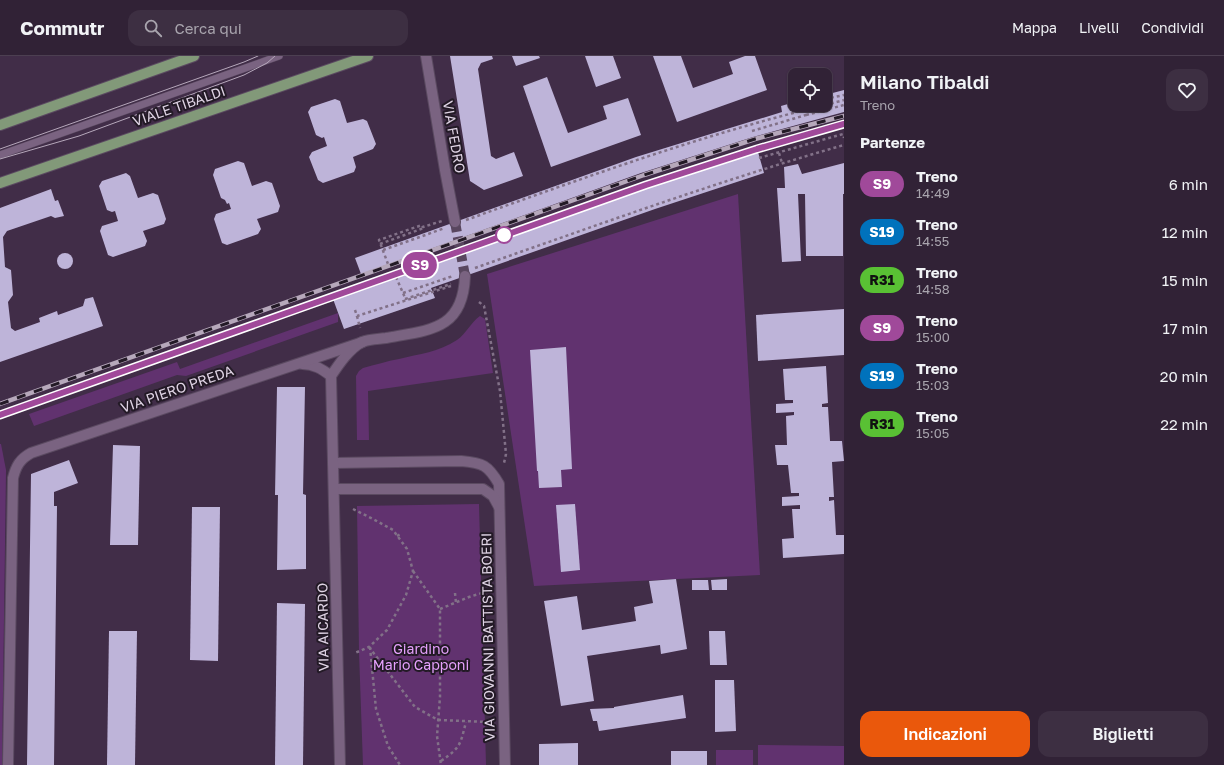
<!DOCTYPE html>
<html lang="it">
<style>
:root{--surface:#312236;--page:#3d2f42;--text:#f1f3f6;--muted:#a8a4ad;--line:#4c3f51;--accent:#ea580c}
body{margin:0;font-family:"Golos Text",sans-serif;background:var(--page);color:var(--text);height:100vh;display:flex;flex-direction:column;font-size:15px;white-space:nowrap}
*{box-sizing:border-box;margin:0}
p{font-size:13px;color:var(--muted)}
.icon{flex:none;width:22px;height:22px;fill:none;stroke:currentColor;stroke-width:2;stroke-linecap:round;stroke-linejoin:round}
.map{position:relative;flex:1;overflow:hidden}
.side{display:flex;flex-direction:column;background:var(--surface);width:380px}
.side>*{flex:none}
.badge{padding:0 8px;border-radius:13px;font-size:14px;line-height:26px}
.controls{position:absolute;left:788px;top:12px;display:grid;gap:8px}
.controls a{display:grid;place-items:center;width:44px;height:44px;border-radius:8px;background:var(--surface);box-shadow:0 1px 3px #0004,0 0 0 1px var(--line);font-size:20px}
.map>.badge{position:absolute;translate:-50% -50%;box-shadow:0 0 0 2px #fff}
h2{padding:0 16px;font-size:15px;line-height:36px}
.round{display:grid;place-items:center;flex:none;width:42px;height:42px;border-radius:12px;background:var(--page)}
.headline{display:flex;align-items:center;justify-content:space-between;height:68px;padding:0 16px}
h1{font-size:19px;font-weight:600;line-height:30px}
.cta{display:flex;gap:8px;margin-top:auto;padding:8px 16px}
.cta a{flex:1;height:46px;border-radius:12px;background:var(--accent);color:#fff;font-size:16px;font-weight:600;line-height:46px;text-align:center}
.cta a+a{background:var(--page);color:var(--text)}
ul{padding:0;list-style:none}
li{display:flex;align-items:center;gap:12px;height:48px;padding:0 16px}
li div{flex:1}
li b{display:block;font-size:15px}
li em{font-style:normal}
li .badge{min-width:44px;font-weight:700;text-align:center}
header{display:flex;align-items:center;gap:24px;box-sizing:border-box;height:56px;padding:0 20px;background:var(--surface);border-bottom:1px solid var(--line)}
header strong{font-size:19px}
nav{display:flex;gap:22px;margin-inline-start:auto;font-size:14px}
.search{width:280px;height:36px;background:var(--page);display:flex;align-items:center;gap:10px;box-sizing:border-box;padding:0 14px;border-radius:12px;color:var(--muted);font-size:15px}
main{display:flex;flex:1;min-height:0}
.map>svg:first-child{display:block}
.green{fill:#61326f}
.building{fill:#beb4d9}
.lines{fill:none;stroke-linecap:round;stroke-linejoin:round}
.minor-tunnel{stroke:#59465f;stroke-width:10;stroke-dasharray:10 5;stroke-linecap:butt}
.service-casing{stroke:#5b4a61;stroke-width:8}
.minor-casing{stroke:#5b4a61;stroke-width:12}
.primary-casing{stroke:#5b4a61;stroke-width:12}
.path{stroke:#827188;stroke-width:2.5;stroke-dasharray:3 3;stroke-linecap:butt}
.service{stroke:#7a6381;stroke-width:7}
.minor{stroke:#7a6381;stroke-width:10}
.primary{stroke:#829979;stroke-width:10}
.tram{stroke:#b6a8bb;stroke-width:1}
.rail-casing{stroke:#b6a8bb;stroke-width:4.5}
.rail{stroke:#231a26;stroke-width:3;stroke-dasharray:9;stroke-linecap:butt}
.line-casing{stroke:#fff;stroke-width:9}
.line{stroke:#a0499a;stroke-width:6}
.stop-dot{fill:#fff;stroke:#a0499a;stroke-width:2}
.labels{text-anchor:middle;stroke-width:4;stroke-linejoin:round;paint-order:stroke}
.street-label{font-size:14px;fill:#dfd3e4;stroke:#231a26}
.park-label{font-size:14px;fill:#e6a1fd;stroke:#231a26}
</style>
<header>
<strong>Commutr</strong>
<div class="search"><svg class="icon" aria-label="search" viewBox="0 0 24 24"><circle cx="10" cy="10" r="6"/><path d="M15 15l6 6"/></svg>Cerca qui</div>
<nav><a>Mappa</a><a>Livelli</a><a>Condividi</a></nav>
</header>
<main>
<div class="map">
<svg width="844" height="709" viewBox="0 0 844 709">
<rect width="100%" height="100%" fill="#412d48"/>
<g class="green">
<path d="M738,138L760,519L534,530L487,218Z"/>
<path d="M338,257V266L186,320L177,319L34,370L29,358L177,306L180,313Z"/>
<path d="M480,260L485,263L493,317L368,335L369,384H357L356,320L359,315L363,312C375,309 387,305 399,303C419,298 439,296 457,284C466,278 471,266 480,260Z"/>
<path d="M0,388H1L6,414L2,709H0Z"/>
<path d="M479,448L486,709H363L359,596L357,450Z"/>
<path d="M758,689L844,690V709H758Z"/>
<rect x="716" y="694" width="37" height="15"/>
</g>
<g class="building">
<path d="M450,0H492L493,3L481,7L478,13L491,100L496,103L514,96L523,120L484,134L470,125Z"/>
<path d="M512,0H539L540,2L516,10Z"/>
<path d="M585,0H613L621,22L596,31Z"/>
<path d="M653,0H681L693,32L733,18L729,6L745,0H755L767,34L677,66Z"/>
<path d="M547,21L568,77L607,63L603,50L628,42L641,79L551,111L523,30Z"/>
<path d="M844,34V56L753,81L641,117L361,218L355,202L636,101L782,56L781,50L795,46V49H825V39Z"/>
<path d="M335,43L340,45L347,67L363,63L367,65L376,88L373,93L353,101L356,111L354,116L323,127L318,124L309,101L312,96L327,90L324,81L322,82L316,79L308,56L311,51Z"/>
<path d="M758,96L764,117L655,153L431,232L435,242L344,273L333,243L647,132Z"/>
<path d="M238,105L244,107L252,130L266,125L272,127L280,150L278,156L257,163L261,173L258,178L227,189L222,187L214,163L216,158L231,153L229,147L227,148L225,144L221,142L213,119L215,113Z"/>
<path d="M844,107V138H843V200H806L805,138H798L801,205L782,206L777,132H785L784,111L798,108L802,118Z"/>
<path d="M126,117L130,120L138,142L153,137L158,139L166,163L164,168L143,175L147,185L145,190L113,201L108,199L100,175L102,170L118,165L115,155L112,156L107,154L99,130L102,125Z"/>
<path d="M51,133L55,145L58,144L64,160L55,162L51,160L7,175L3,181L5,211L11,214L13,239L8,246L11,272L15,275L40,266L39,262L57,255L58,259L83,250L85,243L93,241L103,270L0,306V152Z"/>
<circle cx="65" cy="205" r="8"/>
<path d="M844,253V299L758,305L756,259Z"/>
<path d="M566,291L572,413L561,414L562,431L539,432L538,415H537L530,294Z"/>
<path d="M826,310L828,347L822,348V351H828L830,385H842L844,405L832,406L834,441H829V445L834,444L836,479H844V498L783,502L782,483L794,482L792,453H800V449L782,450V441L799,440V437H791L788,409H777L775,389H787L786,360L794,359V356L776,357V348L793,347V344H785L783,313Z"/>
<path d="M277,331H305L303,438L306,439V513L277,514L278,439H275Z"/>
<path d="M113,389L140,390L138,489H110Z"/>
<path d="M69,404L78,427L54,436V450H57L54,709H27L31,418Z"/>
<path d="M575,448L580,514L561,516L556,449Z"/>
<path d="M192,451H220L218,605L190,604Z"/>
<path d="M676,523L687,593L661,598L660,589L587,600L594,645L561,650L544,545L577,540L582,574L636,565L634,551L653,547L649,525Z"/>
<path d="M727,523V534H712L711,524Z"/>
<path d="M692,524H708L709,534H692Z"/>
<path d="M277,547L305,548L303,709H275Z"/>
<path d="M109,575H137L135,709H107Z"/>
<path d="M709,575H725L727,609H710Z"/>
<path d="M715,624H734L736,675L715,676Z"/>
<path d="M683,639L686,662L599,675L597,665H593L590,653L614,652V651Z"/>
<path d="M578,687V709H539V688Z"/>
<rect x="671" y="695" width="36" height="14"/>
</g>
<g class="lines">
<path class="minor-tunnel" d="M455,166L465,220"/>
<defs>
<path id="service" d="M0,99L279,0"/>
<g id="minor">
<path d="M426,0L445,114L455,166"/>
<path d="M302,308C314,308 322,313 331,320"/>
<path d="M333,407L461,405C483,407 488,409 499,428L505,709"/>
<path d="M334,433H483L493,440L499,451"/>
<path d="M8,709L13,422C16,410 20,403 31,397L363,286"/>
<path d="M340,709L331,320C339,308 349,293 362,286C369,283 379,283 386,282C430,274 463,274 465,220"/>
</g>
<g id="primary">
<path d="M0,69L194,0"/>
<path d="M0,127L368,0"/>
</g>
</defs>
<use href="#service" class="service-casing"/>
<use href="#minor" class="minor-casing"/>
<use href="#primary" class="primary-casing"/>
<g class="path">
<path d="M825,43L844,39"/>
<path d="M825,49L844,44"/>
<path d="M806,59L844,49"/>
<path d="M752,75L806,59L805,54L824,49"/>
<path d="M779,97L782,107"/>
<path d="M759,102L843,78L844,82"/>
<path d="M466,164C578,124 690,83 805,54L804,49"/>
<path d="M380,188L421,173L423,172V171"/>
<path d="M383,194L445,172"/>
<path d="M388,208L379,184L422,169L423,171L442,165"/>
<path d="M475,212C597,169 719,125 844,89"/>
<path d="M396,221L406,244"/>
<path d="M403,237L453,220"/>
<path d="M405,243L451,228"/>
<path d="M479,246L484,250L500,335L506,398L504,407"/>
<path d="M355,254L357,260L451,230"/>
<path d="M357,260L360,272"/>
<path d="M353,453L373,463L393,474L407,493L413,515L406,539L387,574L369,591L355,597"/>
<path d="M397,480L402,477"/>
<path d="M413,515L440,553V641L437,680L441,709"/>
<path d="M455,537L456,547"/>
<path d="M440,553L469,541L485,536"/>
<path d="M369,591L415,651L438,664L488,666"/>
<path d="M370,591L376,653L388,690L400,709"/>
<path d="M441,705C461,691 460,689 466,666"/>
</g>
<use href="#service" class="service"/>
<use href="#minor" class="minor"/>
<use href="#primary" class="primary"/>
<g class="tram">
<path d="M0,93L244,6L258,0"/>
<path d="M0,103L79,80L244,19L267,7L275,0"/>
</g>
<defs>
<g id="rail">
<path d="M0,348L644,119L755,83L844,60"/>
<path d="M0,358L646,129L757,93L844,68"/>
</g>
</defs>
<use href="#rail" class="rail-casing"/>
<use href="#rail" class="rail"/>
</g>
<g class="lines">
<defs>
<path id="line" d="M0,359L646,129L757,93L844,68"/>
</defs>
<use href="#line" class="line-casing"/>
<use href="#line" class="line"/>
</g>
<circle class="stop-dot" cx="504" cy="179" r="8"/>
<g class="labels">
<g class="street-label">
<text transform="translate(179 50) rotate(-19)" y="5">VIALE TIBALDI</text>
<text transform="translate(454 81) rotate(80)" y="5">VIA FEDRO</text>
<text transform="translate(177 333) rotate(-19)" y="5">VIA PIERO PREDA</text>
<text transform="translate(323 571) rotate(-91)" y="5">VIA AICARDO</text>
<text transform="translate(488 581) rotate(-91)" y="5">VIA GIOVANNI BATTISTA BOERI</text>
</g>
<g class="park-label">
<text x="421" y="598">Giardino<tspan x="421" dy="16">Mario Capponi</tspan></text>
</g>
</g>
</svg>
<div class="controls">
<a><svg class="icon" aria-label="locate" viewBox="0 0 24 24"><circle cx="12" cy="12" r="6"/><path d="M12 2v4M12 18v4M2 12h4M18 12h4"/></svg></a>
</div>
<b class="badge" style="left:420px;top:209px;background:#a0499a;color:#fff">S9</b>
</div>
<section class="side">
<div class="headline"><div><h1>Milano Tibaldi</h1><p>Treno</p></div><a class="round"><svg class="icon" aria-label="heart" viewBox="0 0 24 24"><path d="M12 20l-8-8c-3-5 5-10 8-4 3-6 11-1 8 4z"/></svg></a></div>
<h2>Partenze</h2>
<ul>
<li><span class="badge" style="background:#a0499a;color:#fff">S9</span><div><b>Treno</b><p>14:49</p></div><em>6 min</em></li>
<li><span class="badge" style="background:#0072bc;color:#fff">S19</span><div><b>Treno</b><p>14:55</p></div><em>12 min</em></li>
<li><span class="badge" style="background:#59c134;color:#111">R31</span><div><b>Treno</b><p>14:58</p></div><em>15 min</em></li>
<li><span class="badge" style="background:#a0499a;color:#fff">S9</span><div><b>Treno</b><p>15:00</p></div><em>17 min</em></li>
<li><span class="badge" style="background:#0072bc;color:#fff">S19</span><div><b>Treno</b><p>15:03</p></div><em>20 min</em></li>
<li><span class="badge" style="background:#59c134;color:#111">R31</span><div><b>Treno</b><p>15:05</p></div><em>22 min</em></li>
</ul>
<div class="cta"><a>Indicazioni</a><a>Biglietti</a></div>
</section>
</main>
